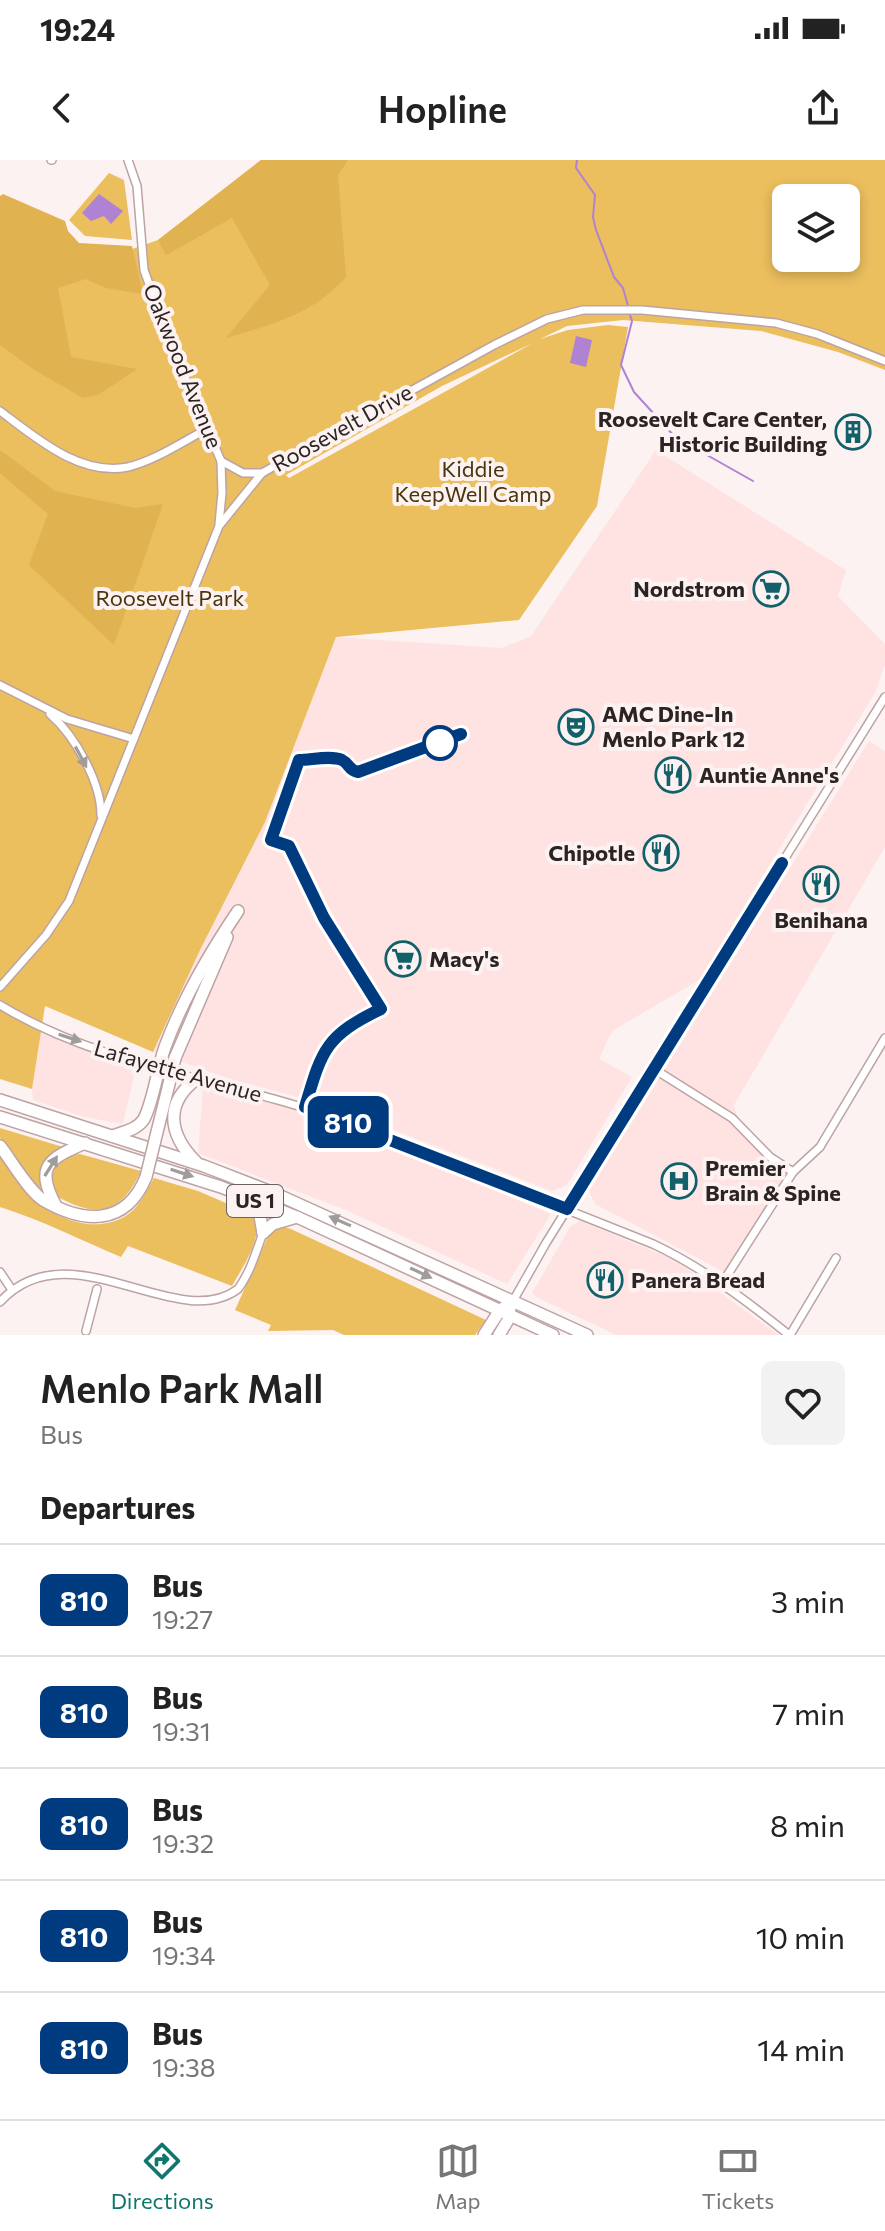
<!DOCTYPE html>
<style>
:root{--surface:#fff;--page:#f2f2f2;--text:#222;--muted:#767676;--line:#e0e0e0;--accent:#0f766e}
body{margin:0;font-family:Commissioner,sans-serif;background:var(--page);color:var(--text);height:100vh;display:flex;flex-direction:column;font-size:30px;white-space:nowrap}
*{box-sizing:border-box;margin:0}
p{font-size:26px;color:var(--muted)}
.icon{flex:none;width:44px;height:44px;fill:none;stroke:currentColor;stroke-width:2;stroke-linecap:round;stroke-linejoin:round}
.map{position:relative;height:1175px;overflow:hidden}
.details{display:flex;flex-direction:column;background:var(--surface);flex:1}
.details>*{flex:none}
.badge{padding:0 16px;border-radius:12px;font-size:28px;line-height:52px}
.tools{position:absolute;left:772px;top:24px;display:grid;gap:16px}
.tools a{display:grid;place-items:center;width:88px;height:88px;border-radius:12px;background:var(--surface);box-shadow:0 4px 12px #0003;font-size:40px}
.map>.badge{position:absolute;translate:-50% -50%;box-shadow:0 0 0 4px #fff}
h2{padding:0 40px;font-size:30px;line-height:72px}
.round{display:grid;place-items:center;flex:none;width:84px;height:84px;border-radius:12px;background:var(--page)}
.summary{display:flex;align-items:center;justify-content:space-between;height:136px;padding:0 40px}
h1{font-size:38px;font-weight:600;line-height:60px}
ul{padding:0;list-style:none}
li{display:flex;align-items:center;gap:24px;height:112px;padding:0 40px;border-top:2px solid var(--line)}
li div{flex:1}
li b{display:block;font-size:30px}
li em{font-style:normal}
li .badge{min-width:88px;font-weight:700;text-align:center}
.status{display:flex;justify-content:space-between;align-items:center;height:56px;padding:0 40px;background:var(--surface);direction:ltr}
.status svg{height:22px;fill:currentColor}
header{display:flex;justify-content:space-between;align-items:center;height:104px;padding:0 40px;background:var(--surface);font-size:36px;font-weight:600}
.tabs{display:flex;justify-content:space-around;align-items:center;height:112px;border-top:2px solid var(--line);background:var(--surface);font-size:22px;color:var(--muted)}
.tabs a{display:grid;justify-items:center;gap:4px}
.tabs .selected{color:var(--accent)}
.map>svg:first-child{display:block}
.built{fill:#ffe2e2}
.green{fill:#ebbe5e;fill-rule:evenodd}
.forest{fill:#e0b250}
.water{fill:#b082d4}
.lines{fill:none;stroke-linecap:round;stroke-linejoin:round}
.stream{stroke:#b082d4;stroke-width:2}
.minor-casing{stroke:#bda3a4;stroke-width:10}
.highway-casing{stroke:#bda3a4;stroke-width:14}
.minor{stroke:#fff;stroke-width:7}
.highway{stroke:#fff;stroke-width:11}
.highway-bridge-casing{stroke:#bda3a4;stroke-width:14;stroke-linecap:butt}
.highway-bridge{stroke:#fff;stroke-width:11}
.oneway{fill:#a09c9c}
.line-casing{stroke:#fff;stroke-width:18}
.line{stroke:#003b80;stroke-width:12}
.stop-dot{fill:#fff;stroke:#003b80;stroke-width:4}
.labels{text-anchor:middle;stroke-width:8;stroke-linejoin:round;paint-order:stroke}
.shield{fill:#fdf2f2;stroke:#6b6161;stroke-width:2}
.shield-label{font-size:20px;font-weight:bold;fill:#2c2323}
.street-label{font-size:22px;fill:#2c2323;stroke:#fdf2f2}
.poi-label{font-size:22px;font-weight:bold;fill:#2c2323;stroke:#fdf2f2;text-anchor:start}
.park-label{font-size:22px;fill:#48350a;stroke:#fdf2f2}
</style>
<div class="status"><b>19:24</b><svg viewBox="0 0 49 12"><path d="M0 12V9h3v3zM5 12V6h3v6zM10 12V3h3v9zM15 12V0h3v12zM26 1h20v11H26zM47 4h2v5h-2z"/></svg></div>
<header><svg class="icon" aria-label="back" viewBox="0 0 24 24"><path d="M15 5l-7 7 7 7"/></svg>Hopline<svg class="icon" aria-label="share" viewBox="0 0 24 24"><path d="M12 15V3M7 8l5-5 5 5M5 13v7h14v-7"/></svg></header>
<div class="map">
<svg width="885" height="1175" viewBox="0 0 885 1175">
<rect width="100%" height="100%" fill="#fdf2f2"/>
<g class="built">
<path d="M656,290L846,410L838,436L885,484V505L875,533L699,820L612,871L599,899L632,917L567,1025L552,1031L334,947L231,919L153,892L201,788L265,662L336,477L502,488L531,476Z"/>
<path d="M869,581L885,591V687L734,945L739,965L786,1013L726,1113L595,1044L589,1031Z"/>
<path d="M46,870L136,907L123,964L84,957L33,940L32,929L41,871Z"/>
<path d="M203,926L313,954L551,1054L507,1124L348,1051L198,993Z"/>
<path d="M580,1061L675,1100L779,1175H616L538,1138L532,1133L570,1067Z"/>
</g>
<g class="green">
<path d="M261,0H885V210L838,192L761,171L623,160L567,166L540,179L568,170L608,165L628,167L597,346L519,460L336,477L265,662L201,788L153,892L45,846L32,929L0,919V135L158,80ZM786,38H846V98H786ZM533,183L289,318L286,315L442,226Z"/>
<path d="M109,13L124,20L132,80L85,76L69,60Z"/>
<path d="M0,968L63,987C40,998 39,1008 41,1031L0,978Z"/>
<path d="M80,994L141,1011C121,1054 97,1059 56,1036L51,1019L55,1003L68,995Z"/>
<path d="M0,995C10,1008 20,1023 31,1035C54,1059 93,1074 124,1057C139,1049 146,1032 154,1018L198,1031L256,1056C262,1080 243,1106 232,1126L128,1086L121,1097C80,1080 42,1060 0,1047Z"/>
<path d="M277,1065L291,1069L486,1160L475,1175H344L333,1170L268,1171L271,1165L235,1150L270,1072Z"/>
</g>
<g class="forest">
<path d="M261,0H348L338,15L346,117C312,155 273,164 226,178L270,125L232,58L166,95L158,80Z"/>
<path d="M3,34L65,61L68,71L79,83L132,86L143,134L106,128L86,119L58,128L71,197L137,209L98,235L83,238L36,211L0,185V36Z"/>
<path d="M0,290L55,331L135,348L163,344L114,485L29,405L48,354L0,313Z"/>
</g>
<g class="water">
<path d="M99,34L123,51L111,64L104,56L91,61L82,53Z"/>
<path d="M576,176L592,180L586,207L570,203Z"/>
</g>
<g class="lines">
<g class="stream">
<path d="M577,0L576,8L595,35L593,57L596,70L614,117L623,128L628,146"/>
<path d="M629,152L632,161L621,205L634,232L675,277L753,321"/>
</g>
<defs>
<g id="minor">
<path d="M51,0H52"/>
<path d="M128,0L137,26L144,110L171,185L221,301L222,333L219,364"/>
<path d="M0,251C35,277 80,317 128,307C156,300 182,282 207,269"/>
<path d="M221,301L243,313H262"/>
<path d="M0,525L67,559L134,579"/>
<path d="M50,554C75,576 101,622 101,655"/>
<path d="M0,827L46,775L69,741L219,366L262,313L494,185L547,159L583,150H642L776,163L817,174L885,201"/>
<path d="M0,845C104,908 231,920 344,961L653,1084C702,1107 747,1141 789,1175"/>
<path d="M654,909L732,958L770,997L793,1012"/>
<path d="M0,1112L12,1130"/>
<path d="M721,1125L793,1012L820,987L885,878"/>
<path d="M0,1142C69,1066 177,1175 238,1129C250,1113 256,1092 263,1073"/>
<path d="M511,1155L513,1141L546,1083L885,537"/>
<path d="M86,1171L97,1129"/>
<path d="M790,1175L836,1098"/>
</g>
<g id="highway">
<path d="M175,898L227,777"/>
<path d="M0,940L204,1006L274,1033L587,1175"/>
<path d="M0,957L221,1027L297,1057L553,1175"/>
<path d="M157,972L169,924"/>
<path d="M112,976C123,972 137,970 144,959C154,939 157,909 165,887C183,838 209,794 238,751"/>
<path d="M0,986C11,1000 28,1030 43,1040C84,1064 126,1066 146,1017"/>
<path d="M196,1002C169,975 163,943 198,918"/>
<path d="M247,1040L260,1056L263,1073"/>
<path d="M55,1044C34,1005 51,998 85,983"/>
<path d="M263,1073L273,1064L297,1057"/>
<path d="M484,1175L500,1150L506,1146"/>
<path d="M499,1175L511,1155"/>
</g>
</defs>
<use href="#minor" class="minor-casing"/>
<use href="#highway" class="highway-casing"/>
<use href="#minor" class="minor"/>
<use href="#highway" class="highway"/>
<defs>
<g id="highway-bridge">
<path d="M169,924L175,898"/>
<path d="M146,1017L157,972"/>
</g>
</defs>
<use href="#highway-bridge" class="highway-bridge-casing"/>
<use href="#highway-bridge" class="highway-bridge"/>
</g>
<defs><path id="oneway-solid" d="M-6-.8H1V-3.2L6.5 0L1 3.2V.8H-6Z" transform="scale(2)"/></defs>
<g class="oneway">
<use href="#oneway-solid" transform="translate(81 597) rotate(62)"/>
<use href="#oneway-solid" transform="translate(70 878) rotate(18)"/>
<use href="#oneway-solid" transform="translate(51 1006) rotate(-58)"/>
<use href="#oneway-solid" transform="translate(182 1013) rotate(18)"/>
<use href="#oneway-solid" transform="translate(340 1061) rotate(-156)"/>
<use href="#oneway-solid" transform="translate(421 1113) rotate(25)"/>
</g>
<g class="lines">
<defs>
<path id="line" d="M461,574L358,612C348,610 350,604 342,600C331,595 311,600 299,600L271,680L289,686L324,758L381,849C325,876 322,890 305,947L567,1049L782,703"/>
</defs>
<use href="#line" class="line-casing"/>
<use href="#line" class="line"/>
</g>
<defs>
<symbol id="building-ring" viewBox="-11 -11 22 22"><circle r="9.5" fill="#fdf2f2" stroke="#12616a" stroke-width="1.5"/><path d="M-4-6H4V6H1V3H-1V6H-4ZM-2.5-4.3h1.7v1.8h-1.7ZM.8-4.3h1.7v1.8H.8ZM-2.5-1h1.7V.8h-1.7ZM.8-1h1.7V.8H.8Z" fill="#12616a"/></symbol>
<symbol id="supermarket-ring" viewBox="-11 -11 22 22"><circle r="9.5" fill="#fdf2f2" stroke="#12616a" stroke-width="1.5"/><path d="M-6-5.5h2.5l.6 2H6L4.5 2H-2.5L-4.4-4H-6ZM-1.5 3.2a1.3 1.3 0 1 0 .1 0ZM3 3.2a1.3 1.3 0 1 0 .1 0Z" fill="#12616a"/></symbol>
<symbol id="theatre-ring" viewBox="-11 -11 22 22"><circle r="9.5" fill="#fdf2f2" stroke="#12616a" stroke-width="1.5"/><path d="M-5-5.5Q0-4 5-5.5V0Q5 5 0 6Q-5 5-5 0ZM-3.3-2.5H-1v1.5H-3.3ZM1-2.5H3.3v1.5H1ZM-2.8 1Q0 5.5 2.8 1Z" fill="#12616a"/></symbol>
<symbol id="restaurant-ring" viewBox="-11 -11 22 22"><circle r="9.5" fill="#fdf2f2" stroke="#12616a" stroke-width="1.5"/><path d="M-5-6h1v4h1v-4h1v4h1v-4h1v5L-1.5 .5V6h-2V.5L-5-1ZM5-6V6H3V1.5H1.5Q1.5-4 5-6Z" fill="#12616a"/></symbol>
<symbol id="hospital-ring" viewBox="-11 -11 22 22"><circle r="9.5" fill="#fdf2f2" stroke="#12616a" stroke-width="1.5"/><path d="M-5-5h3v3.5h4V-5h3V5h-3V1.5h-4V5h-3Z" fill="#12616a"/></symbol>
</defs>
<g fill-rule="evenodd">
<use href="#building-ring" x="833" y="252" width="40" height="40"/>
<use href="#supermarket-ring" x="751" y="409" width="40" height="40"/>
<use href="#theatre-ring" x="556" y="547" width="40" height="40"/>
<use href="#restaurant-ring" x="653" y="595" width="40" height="40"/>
<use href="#restaurant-ring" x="641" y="673" width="40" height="40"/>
<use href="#restaurant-ring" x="801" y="704" width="40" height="40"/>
<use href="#supermarket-ring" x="383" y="779" width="40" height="40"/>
<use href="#hospital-ring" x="659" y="1001" width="40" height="40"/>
<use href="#restaurant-ring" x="585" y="1100" width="40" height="40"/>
</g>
<circle class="stop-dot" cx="440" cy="583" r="16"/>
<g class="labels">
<rect class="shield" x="227" y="1025" width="56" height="32" rx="6"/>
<g class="shield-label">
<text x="255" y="1048">US 1</text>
</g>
<g class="street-label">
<text transform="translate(183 206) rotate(68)" y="8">Oakwood Avenue</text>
<text transform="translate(342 268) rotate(-29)" y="8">Roosevelt Drive</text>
<text transform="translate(178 911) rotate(16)" y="8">Lafayette Avenue</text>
</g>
<g class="poi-label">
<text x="827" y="267" text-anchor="end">Roosevelt Care Center,<tspan x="827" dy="25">Historic Building</tspan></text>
<text x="745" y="437" text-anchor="end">Nordstrom</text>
<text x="602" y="562">AMC Dine-In<tspan x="602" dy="25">Menlo Park 12</tspan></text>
<text x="699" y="623">Auntie Anne's</text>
<text x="635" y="701" text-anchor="end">Chipotle</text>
<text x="821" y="768" text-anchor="middle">Benihana</text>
<text x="429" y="807">Macy's</text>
<text x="705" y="1016">Premier<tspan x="705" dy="25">Brain &amp; Spine</tspan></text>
<text x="631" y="1128">Panera Bread</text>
</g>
<g class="park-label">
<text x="473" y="317">Kiddie<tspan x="473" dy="25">KeepWell Camp</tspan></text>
<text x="170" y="446">Roosevelt Park</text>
</g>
</g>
</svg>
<div class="tools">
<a><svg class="icon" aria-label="layers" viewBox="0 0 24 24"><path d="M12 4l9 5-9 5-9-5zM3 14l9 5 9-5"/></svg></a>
</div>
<b class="badge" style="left:348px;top:962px;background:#003b80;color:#fff">810</b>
</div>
<section class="details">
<div class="summary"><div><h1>Menlo Park Mall</h1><p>Bus</p></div><a class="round"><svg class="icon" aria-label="heart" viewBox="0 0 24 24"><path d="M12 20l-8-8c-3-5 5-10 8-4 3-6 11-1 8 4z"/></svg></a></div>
<h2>Departures</h2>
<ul>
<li><span class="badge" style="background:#003b80;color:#fff">810</span><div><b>Bus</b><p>19:27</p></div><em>3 min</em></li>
<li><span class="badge" style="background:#003b80;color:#fff">810</span><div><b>Bus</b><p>19:31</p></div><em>7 min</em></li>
<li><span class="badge" style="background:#003b80;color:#fff">810</span><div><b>Bus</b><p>19:32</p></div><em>8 min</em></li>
<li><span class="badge" style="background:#003b80;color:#fff">810</span><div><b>Bus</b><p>19:34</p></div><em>10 min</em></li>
<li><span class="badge" style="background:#003b80;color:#fff">810</span><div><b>Bus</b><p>19:38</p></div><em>14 min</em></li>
</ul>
</section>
<nav class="tabs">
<a class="selected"><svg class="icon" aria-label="directions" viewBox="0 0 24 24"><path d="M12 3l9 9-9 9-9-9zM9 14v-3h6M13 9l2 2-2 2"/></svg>Directions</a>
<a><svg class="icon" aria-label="map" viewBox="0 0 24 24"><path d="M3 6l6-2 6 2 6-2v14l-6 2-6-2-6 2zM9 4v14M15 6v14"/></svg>Map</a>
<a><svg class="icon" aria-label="tickets" viewBox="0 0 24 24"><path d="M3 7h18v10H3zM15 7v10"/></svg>Tickets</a>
</nav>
